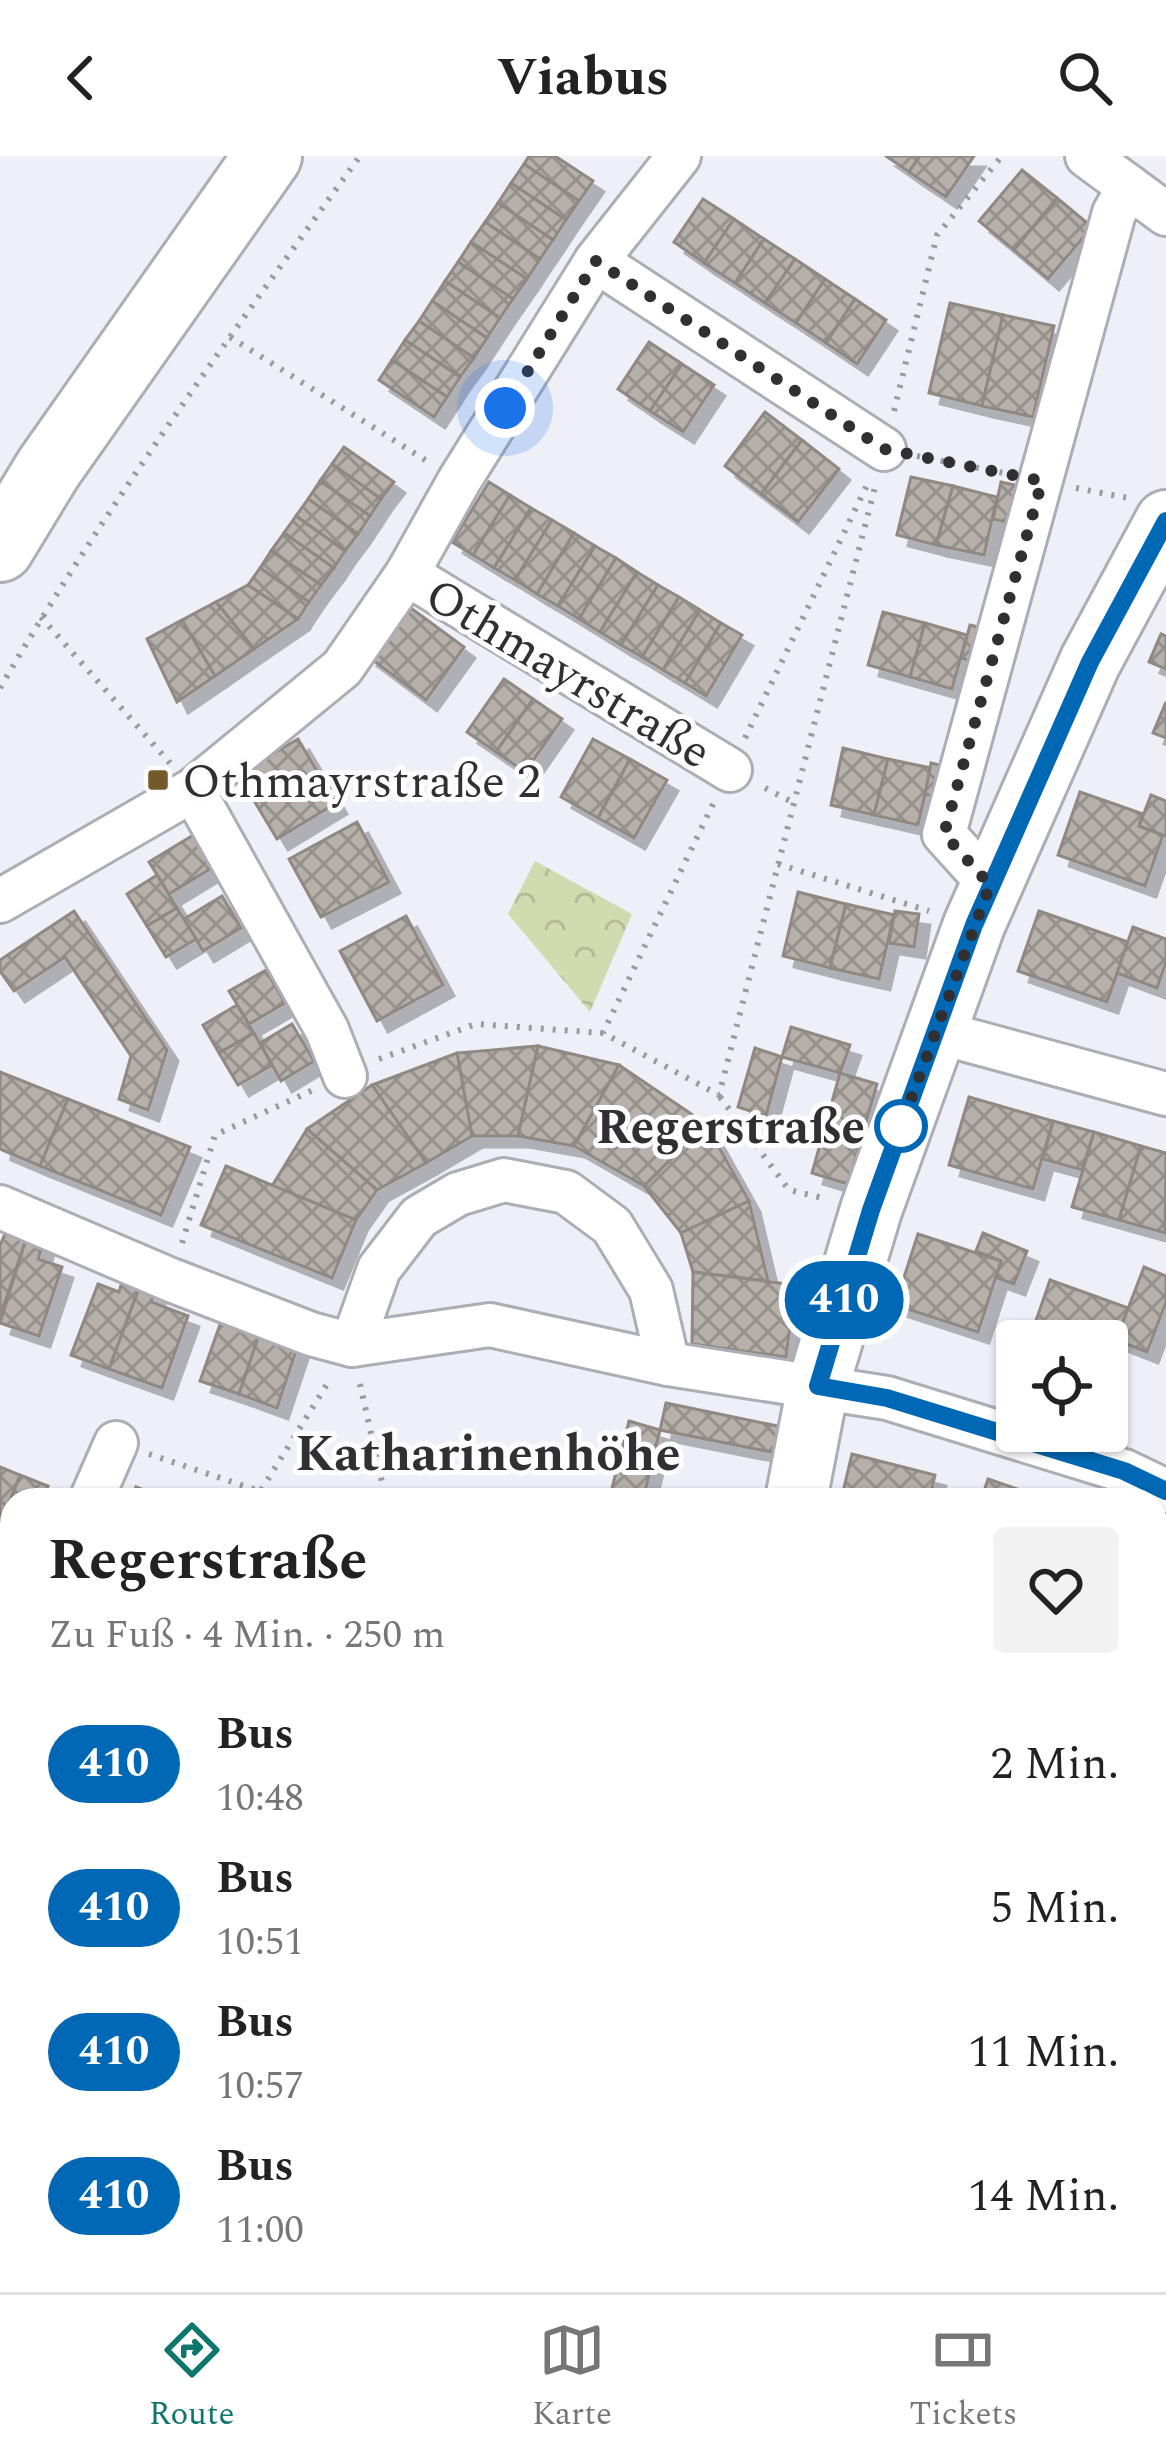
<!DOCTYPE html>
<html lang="de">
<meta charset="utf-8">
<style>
:root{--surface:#fff;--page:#f2f2f2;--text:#222;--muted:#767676;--line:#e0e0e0;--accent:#0f766e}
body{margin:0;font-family:Spectral,serif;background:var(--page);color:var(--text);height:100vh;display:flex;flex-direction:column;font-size:45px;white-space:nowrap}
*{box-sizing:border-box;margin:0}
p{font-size:39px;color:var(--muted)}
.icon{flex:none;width:66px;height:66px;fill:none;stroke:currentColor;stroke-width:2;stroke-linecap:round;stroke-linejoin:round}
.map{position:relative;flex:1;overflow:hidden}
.drawer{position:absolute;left:0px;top:1332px;width:1167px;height:804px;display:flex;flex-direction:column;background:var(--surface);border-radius:36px 36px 0 0;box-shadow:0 3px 9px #0004}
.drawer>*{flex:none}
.badge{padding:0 24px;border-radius:39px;font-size:42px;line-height:78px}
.buttons{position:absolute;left:996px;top:1164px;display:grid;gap:24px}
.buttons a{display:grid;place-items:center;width:132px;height:132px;border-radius:12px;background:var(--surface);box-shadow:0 3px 9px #0004;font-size:60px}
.you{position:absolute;width:60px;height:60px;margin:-30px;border:9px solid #fff;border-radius:50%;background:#1a73e8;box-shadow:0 0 0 18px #1a73e833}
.map>.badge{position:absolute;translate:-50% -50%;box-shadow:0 0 0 6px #fff}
.round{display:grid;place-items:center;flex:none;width:126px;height:126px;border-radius:12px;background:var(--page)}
.overview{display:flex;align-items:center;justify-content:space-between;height:204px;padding:0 48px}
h1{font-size:57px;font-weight:700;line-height:90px}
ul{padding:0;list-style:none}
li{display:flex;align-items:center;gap:36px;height:144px;padding:0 48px}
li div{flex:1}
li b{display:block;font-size:45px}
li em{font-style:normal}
li .badge{min-width:132px;font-weight:700;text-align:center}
header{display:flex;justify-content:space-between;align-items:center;height:156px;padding:0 48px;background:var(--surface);font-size:54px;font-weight:700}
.dock{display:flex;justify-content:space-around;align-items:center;height:168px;border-top:3px solid var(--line);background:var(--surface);font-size:33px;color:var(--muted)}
.dock a{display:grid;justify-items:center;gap:6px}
.dock .current{color:var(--accent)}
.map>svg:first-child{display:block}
.park{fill:url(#park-crowns)}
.building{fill:url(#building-cross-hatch);stroke:#8f8883;stroke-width:3;filter:url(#shadow)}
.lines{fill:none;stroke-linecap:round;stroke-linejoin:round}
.street-casing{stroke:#adadb5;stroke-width:48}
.secondary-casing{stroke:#adadb5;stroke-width:66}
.primary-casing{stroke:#adadb5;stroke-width:72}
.path{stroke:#9a9aa0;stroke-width:6;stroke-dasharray:3 9;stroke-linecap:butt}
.street{stroke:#fff;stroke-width:42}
.secondary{stroke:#fff;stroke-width:60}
.primary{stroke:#fff;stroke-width:66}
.line-casing{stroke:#fff;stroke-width:27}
.line{stroke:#0068b4;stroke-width:18}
.walk{stroke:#303033;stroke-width:12;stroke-dasharray:0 21.6}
.poi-dot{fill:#74592b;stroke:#fdfdff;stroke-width:4.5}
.stop-dot{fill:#fff;stroke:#0068b4;stroke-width:6}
.labels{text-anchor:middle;stroke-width:10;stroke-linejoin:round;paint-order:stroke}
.street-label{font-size:48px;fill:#303033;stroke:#fdfdff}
.poi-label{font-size:48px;fill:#303033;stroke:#fdfdff;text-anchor:start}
.stop-label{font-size:48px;font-weight:bold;fill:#303033;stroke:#fdfdff;text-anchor:end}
.neighbourhood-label{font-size:51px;font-weight:bold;fill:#303033;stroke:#fdfdff}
</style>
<header><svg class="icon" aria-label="back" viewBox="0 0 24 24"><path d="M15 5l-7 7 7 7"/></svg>Viabus<svg class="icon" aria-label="search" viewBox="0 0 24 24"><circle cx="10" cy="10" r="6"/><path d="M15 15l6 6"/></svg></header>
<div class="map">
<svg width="1166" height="2136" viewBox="0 0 1166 2136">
<defs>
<pattern id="park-crowns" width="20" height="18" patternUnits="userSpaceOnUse" patternTransform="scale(3)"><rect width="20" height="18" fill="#d2dab0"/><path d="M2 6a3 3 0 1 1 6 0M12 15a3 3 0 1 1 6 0" fill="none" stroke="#b5bb98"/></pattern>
<pattern id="building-cross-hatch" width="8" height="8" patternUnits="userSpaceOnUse" patternTransform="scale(3)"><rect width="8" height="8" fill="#b7b0aa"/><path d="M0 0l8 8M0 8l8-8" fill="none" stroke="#95908b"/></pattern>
<filter id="shadow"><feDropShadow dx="11" dy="11" stdDeviation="0" flood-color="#0004"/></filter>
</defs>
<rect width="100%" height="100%" fill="#efeff8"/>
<path class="park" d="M535,705L632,758L590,856L508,758Z"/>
<g class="building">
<path d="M529,0H555L593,25L579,45L524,8Z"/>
<path d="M886,0H920L909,16Z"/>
<path d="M920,0H974L946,41L909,16Z"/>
<path d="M524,8L579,45L566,64L511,27Z"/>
<path d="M1022,14L1057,42L1014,94L979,65Z"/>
<path d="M511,27L566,64L553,84L498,47Z"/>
<path d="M1057,42L1092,71L1048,123L1014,94Z"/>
<path d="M703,43L734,63L704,107L674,86Z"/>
<path d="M498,47L553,84L540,103L485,66Z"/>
<path d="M734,63L764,83L735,127L704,107Z"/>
<path d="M485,66L540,103L527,123L471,86Z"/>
<path d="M764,83L795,103L765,147L735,127Z"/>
<path d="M471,86L527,123L513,143L458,106Z"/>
<path d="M795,103L825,123L796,167L765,147Z"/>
<path d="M458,106L513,143L500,162L445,125Z"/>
<path d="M825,123L855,143L826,187L796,167Z"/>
<path d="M445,125L500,162L487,182L432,145Z"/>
<path d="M855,143L886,164L857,208L826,187Z"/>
<path d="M432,145L487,182L474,202L419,165Z"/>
<path d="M950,147L1003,159L982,250L929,237Z"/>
<path d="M1003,159L1054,170L1033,261L982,250Z"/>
<path d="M419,165L474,202L460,221L405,184Z"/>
<path d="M405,184L460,221L447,241L392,204Z"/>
<path d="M649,186L682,208L650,255L618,233Z"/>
<path d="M392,204L447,241L434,261L379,224Z"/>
<path d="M682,208L714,229L683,276L650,255Z"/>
<path d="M765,256L802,284L761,338L725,310Z"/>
<path d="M802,284L839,313L798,366L761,338Z"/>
<path d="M344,291L394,326L381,343L332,308Z"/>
<path d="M332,308L381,343L370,360L320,325Z"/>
<path d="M911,321L953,330L936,389L897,379Z"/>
<path d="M320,325L370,360L358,378L308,343Z"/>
<path d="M489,326L510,339L473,399L452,386Z"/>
<path d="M1001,326L1032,333L1024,370L993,363Z"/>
<path d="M953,330L997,341L984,399L936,389Z"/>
<path d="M510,339L531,352L494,412L473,399Z"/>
<path d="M308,343L358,378L345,395L296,360Z"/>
<path d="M531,352L552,364L515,424L494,412Z"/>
<path d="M296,360L345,395L334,412L284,377Z"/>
<path d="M552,364L574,377L537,438L515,424Z"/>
<path d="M284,377L334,412L321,429L271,395Z"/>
<path d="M574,377L595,390L558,450L537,438Z"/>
<path d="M595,390L616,402L579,463L558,450Z"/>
<path d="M271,395L321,429L309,446L260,412Z"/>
<path d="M616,402L637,416L600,476L579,463Z"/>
<path d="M260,412L309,446L298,463L248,429Z"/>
<path d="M637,416L658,429L621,489L600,476Z"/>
<path d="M248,429L298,463L254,493L216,446Z"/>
<path d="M658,429L679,441L642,501L621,489Z"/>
<path d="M679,441L700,454L663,514L642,501Z"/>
<path d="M216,446L254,493L215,520L182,464Z"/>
<path d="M404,447L464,491L426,544L366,499Z"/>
<path d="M700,454L721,467L685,527L663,514Z"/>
<path d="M883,456L925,467L910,521L868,509Z"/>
<path d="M182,464L215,520L177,546L147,483Z"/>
<path d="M721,467L742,479L706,540L685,527Z"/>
<path d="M925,467L967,479L952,533L910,521Z"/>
<path d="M970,469L995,475L986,509L961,502Z"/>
<path d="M1161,478L1166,480V513L1149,506Z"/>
<path d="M504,523L533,543L496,596L467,576Z"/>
<path d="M533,543L562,563L525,616L496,596Z"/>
<path d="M1166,546V582L1153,577Z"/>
<path d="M298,583L336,647L277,683L238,618Z"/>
<path d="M593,583L630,603L598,662L561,641Z"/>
<path d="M843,592L888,603L874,659L831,649Z"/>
<path d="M630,603L667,624L634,682L598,662Z"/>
<path d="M888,603L931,612L918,669L874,659Z"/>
<path d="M931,607L951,612L945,643L925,638Z"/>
<path d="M1080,636L1143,658L1139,670L1163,679L1145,730L1058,699Z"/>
<path d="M1151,639L1166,645V680L1139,670Z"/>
<path d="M357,666L389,726L321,761L289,703Z"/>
<path d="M195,678L215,710L169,738L149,706Z"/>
<path d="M157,719L177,752L147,770L127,738Z"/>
<path d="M798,736L846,748L830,812L783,800Z"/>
<path d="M222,740L241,772L203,795L184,763Z"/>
<path d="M846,748L894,759L879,823L830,812Z"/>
<path d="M177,752L196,783L166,801L147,770Z"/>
<path d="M74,755L167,894L148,954L119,943L131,900L65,801L14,835L0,815V804Z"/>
<path d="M895,755L919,758L914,791L889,787Z"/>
<path d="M1039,755L1128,786L1107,846L1018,815Z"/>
<path d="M406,760L443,829L377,865L340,795Z"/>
<path d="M1133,771L1166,783V806L1157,832L1117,817Z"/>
<path d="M266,814L285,847L249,868L229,835Z"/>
<path d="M237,849L254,877L219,897L203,869Z"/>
<path d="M292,868L314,905L281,925L260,887Z"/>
<path d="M791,871L850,889L840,917L782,901Z"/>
<path d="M254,877L272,909L238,929L219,897Z"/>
<path d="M538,890L518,980H472L457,897Z"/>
<path d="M538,890L619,909L574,990L518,980Z"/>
<path d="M755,892L782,901L766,960L738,951Z"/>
<path d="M457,897L472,980L426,1007L372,929Z"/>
<path d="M619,909L706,968L644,1030L574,990Z"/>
<path d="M0,916L68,943L40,1010L0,993Z"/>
<path d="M840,917L877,928L848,1028L812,1017Z"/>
<path d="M372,929L426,1007L377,1034L307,973Z"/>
<path d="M969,941L1053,965L1033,1033L949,1009Z"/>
<path d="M68,943L190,991L161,1059L40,1010Z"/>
<path d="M1053,965L1094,976L1082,1014L1043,1003Z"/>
<path d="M706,968L749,1045L681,1077L644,1030Z"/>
<path d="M307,973L377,1034L356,1064L272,1030Z"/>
<path d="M1094,976L1141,990L1119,1064L1072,1051Z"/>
<path d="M1141,990L1166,997L1165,1077L1119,1064Z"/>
<path d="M226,1010L356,1064L332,1122L201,1069Z"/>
<path d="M749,1045L768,1125L693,1116L681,1077Z"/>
<path d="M6,1076L26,1083L0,1161V1089Z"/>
<path d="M983,1077L1027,1095L1014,1128L995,1121L1001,1105L976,1095Z"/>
<path d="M918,1078L1001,1105L978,1176L895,1149Z"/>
<path d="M26,1083L43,1088L38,1103L62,1111L39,1180L0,1167Z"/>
<path d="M1144,1111L1166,1120V1146L1147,1196L1116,1184Z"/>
<path d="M693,1116L795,1129L786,1201L692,1188Z"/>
<path d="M1050,1124L1128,1152L1107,1208V1185H1029Z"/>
<path d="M122,1126L139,1132L109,1213L71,1199L98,1128L119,1136Z"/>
<path d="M139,1132L154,1138L151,1146L188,1160L162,1232L109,1213Z"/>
<path d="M222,1163L260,1176L239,1238L200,1225Z"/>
<path d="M260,1176L298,1189L277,1252L239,1238Z"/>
<path d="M666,1247L782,1271L776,1297L660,1274Z"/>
<path d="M629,1265L660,1274L643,1344H609Z"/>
<path d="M852,1298L935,1319L929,1344H841Z"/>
<path d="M0,1311L20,1319L0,1371Z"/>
<path d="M20,1319L48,1330L42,1344H12V1379L0,1375V1371Z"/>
<path d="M988,1323L1023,1335L1020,1344H981Z"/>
<path d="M136,1331L169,1344H131Z"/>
<path d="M1155,1389L1166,1393V1434L1155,1461Z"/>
<path d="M1164,1448H1166V1501L1155,1498V1484Z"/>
<path d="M3,1715L12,1718V1746L0,1742Z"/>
<path d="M0,1742L12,1746V1774L0,1770Z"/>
<path d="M0,1770L12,1774V1802L0,1798Z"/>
<path d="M0,1798L12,1802V1829L0,1826Z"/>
<path d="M0,1826L12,1829V1857L0,1854Z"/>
<path d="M0,1854L12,1857V1899L8,1912L0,1910Z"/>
<path d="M1155,1979L1166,1983V2044L1155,2041Z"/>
<path d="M330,2124H416L413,2136H327Z"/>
<path d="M500,2124L546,2132L545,2136H498Z"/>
<path d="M737,2124H769L765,2136H733Z"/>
<path d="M874,2124H919L915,2136H870Z"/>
<path d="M919,2124H959L955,2136H915Z"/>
</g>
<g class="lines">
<defs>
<g id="street">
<path d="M1087,0L1166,58"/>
<path d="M596,105L884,293"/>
<path d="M407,418L730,614"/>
<path d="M193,634L327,874L345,920"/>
<path d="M990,729L944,678L1114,57L1129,31"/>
<path d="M0,745L193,634L342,512L407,418L459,325L596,105L679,0"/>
<path d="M934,875L1166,938"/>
<path d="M0,1051L171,1124L311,1178L352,1189L490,1169L668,1208"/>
<path d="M352,1189L379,1113L419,1061L458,1038L504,1024L566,1036L612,1070L651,1134L668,1208L887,1242L1124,1315L1166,1335"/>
<path d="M91,1344L116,1287"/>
<path d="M0,1422L12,1426"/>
<path d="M0,1564L12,1533"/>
<path d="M1155,1757L1166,1761"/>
<path d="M1118,2124L1156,2136"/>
</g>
<g id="secondary">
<path d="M796,1344L818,1230L871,1054L974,769L1090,506L1166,365"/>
<path d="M635,2136L637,2124"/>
</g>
<path id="primary" d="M0,392L48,313L268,0"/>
</defs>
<use href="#street" class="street-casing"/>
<use href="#secondary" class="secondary-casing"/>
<use href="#primary" class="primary-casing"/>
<g class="path">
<path d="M230,181L430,307"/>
<path d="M894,255L937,79L1002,0"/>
<path d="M917,300L1004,317"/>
<path d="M1076,332L1128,342"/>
<path d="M41,461L170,607"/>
<path d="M0,532C108,347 235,173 360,0"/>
<path d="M745,582L867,329"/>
<path d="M765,632L794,647"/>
<path d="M713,648L603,877L719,939L875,331"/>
<path d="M778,708L929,755"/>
<path d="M379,903L476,868L603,877"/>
<path d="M720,941L789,1034L827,1043"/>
<path d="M182,1087L215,979L313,934"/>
<path d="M360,1228L386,1344"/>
<path d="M149,1298L259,1335"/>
<path d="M255,1344L329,1225"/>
<path d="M0,1604L12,1608"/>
<path d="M0,1943L12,1947"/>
<path d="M0,2116L12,2053"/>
<path d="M36,2136L40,2124"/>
</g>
<use href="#street" class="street"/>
<use href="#secondary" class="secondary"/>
<use href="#primary" class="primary"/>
</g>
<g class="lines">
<defs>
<path id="line" d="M1166,365L1090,506L974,769L871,1054L818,1230L887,1242L1124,1315L1166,1335"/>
</defs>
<use href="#line" class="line-casing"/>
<use href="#line" class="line"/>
<path class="walk" d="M505,252L596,105L884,293L1042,325L944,678L990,729L901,970"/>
</g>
<rect class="poi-dot" x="146" y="612" width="24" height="24" rx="6"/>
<circle class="stop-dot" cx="901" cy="970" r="24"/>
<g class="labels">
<g class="street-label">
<text transform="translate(569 516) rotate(31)" y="17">Othmayrstraße</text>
</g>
<g class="poi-label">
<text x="182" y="641">Othmayrstraße 2</text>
</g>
<g class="stop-label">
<text x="865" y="987">Regerstraße</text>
</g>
<g class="neighbourhood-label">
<text x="488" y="1314">Katharinenhöhe</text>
</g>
</g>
</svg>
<div class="buttons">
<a><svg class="icon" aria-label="locate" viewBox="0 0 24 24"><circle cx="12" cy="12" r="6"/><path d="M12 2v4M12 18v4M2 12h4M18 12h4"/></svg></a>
</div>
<div class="you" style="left:505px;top:252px"></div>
<b class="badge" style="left:844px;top:1144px;background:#0068b4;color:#fff">410</b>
<section class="drawer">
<div class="overview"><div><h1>Regerstraße</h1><p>Zu Fuß · 4 Min. · 250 m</p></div><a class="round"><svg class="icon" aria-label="heart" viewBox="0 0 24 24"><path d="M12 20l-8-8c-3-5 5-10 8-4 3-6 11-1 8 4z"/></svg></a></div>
<ul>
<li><span class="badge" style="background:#0068b4;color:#fff">410</span><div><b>Bus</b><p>10:48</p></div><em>2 Min.</em></li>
<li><span class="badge" style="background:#0068b4;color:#fff">410</span><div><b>Bus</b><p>10:51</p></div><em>5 Min.</em></li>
<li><span class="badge" style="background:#0068b4;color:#fff">410</span><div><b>Bus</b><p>10:57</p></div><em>11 Min.</em></li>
<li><span class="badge" style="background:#0068b4;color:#fff">410</span><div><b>Bus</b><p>11:00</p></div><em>14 Min.</em></li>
</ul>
</section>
</div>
<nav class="dock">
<a class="current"><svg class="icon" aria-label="directions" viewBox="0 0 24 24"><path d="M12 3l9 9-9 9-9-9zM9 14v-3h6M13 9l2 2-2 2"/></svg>Route</a>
<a><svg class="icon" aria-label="map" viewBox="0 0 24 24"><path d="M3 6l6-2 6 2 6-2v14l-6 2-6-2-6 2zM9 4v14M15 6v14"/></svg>Karte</a>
<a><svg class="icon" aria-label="tickets" viewBox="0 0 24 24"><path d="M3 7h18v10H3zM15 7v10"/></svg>Tickets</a>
</nav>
